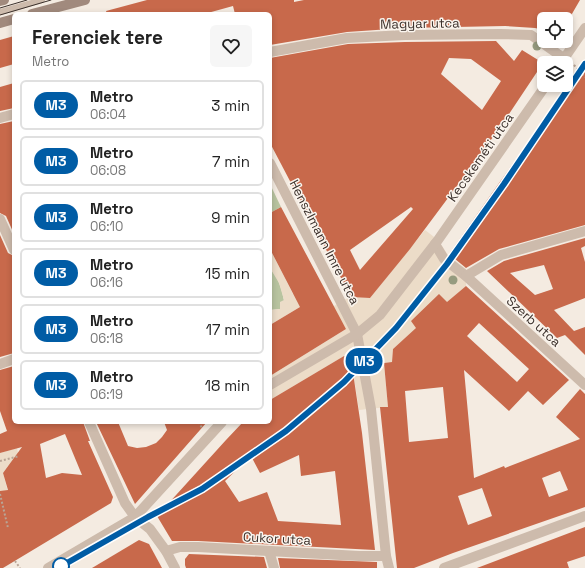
<!DOCTYPE html>
<meta charset="utf-8">
<style>
:root{--surface:#fff;--page:#f6f6f6;--text:#222;--muted:#767676;--line:#e0e0e0}
body{margin:0;font-family:"Space Grotesk",sans-serif;background:var(--page);color:var(--text);height:100vh;display:flex;flex-direction:column;font-size:15px;white-space:nowrap}
*{box-sizing:border-box;margin:0}
p{font-size:13px;color:var(--muted)}
.icon{flex:none;width:22px;height:22px;fill:none;stroke:currentColor;stroke-width:2;stroke-linecap:round;stroke-linejoin:round}
.map{position:relative;flex:1;overflow:hidden}
.drawer{position:absolute;left:12px;top:12px;width:260px;height:412px;display:flex;flex-direction:column;background:var(--surface);border-radius:6px;box-shadow:0 2px 6px #0003}
.drawer>*{flex:none}
.badge{padding:0 8px;border-radius:13px;font-size:14px;line-height:26px}
.buttons{position:absolute;left:537px;top:12px;display:grid;gap:8px}
.buttons a{display:grid;place-items:center;width:36px;height:36px;border-radius:6px;background:var(--surface);box-shadow:0 2px 6px #0003;font-size:20px}
.map>.badge{position:absolute;translate:-50% -50%;box-shadow:0 0 0 2px #fff}
.round{display:grid;place-items:center;flex:none;width:42px;height:42px;border-radius:6px;background:var(--page)}
.summary{display:flex;align-items:center;justify-content:space-between;height:68px;padding:0 20px}
h1{font-size:19px;font-weight:700;line-height:30px}
ul{padding:0;list-style:none}
li{display:flex;align-items:center;gap:12px;height:50px;margin:0 8px 6px;padding:0 12px;border:2px solid var(--line);border-radius:6px}
li div{flex:1}
li b{display:block;font-size:15px}
li em{font-style:normal}
li .badge{min-width:44px;font-weight:700;text-align:center}
.map>svg:first-child{display:block}
.green{fill:#b8c4a0}
.plaza{fill:#ecdcc8}
.building{fill:#c8694b;fill-rule:evenodd}
.lines{fill:none;stroke-linecap:round;stroke-linejoin:round}
.path{stroke:#b9a596;stroke-width:2;stroke-dasharray:2 2;stroke-linecap:butt}
.lane{stroke:#cdbbac;stroke-width:6}
.street{stroke:#cdbbac;stroke-width:10}
.secondary{stroke:#a18a7d;stroke-width:10}
.tram{stroke:#3b302b;stroke-width:1}
.tree{fill:#969b7f}
.line-casing{stroke:#fff;stroke-width:9}
.line{stroke:#005ca5;stroke-width:6}
.stop-dot{fill:#fff;stroke:#005ca5;stroke-width:2}
.labels{text-anchor:middle;stroke-width:3;stroke-linejoin:round;paint-order:stroke}
.street-label{font-size:13px;fill:#3b302b;stroke:#fbf5ee}
</style>
<div class="map">
<svg width="585" height="568" viewBox="0 0 585 568">
<rect width="100%" height="100%" fill="#f4ebe1"/>
<g class="green">
<path d="M270,184L281,207L270,213Z"/>
<path d="M270,268C278,277 282,289 284,301L280,305V309L270,310Z"/>
</g>
<g class="plaza">
<path d="M425,230L438,240L448,255L466,269V286L393,349L392,362L384,363L388,407L359,410L351,359L344,356L270,400V376L346,329L333,307L341,301L351,297L370,298Z"/>
<path d="M270,249L293,294L301,290L308,302L270,325V310L280,309V302L284,300L279,283L270,268Z"/>
<path d="M17,448L20,463L8,466L3,473L17,526H0V453Z"/>
</g>
<g class="building">
<path d="M147,0H294V2L304,0H580L569,19H544V30L535,28L505,26L405,28L347,32L270,45V14H235L233,6L204,14H107L106,11Z"/>
<path d="M14,36V64L0,68V40Z"/>
<path d="M496,41L514,61L522,50L543,63L501,126L480,155L410,249L370,298L351,297L270,143V58L348,44L405,42ZM449,58L471,59L501,81L482,110L441,74ZM411,207L413,209L360,270L350,250Z"/>
<path d="M585,61V225L499,249L466,268L449,254Z"/>
<path d="M14,83V108L0,111V87Z"/>
<path d="M14,121V234L6,216L0,213V124Z"/>
<path d="M281,207L346,329L270,376V325L300,307L270,249V213Z"/>
<path d="M0,235L8,253L14,256V353L0,357Z"/>
<path d="M585,238V246L581,248L585,262V298L554,310L574,331L585,327V355L565,335L557,338L487,271L504,261ZM544,265L553,289L535,295L510,273Z"/>
<path d="M466,286L569,380L543,405L528,391L509,411L464,370L474,478L504,466L505,468L580,439L556,417L580,389L585,394V507L453,553L414,568H397L380,407H388L384,363L392,362L393,349L416,328L411,321L439,294L447,302ZM479,323L529,369L517,382L467,336ZM443,387L448,438L409,442L405,391ZM560,471L568,490L549,497L542,478ZM482,488L492,516L468,525L458,496Z"/>
<path d="M344,356L351,359L356,393L362,433L375,550L198,541H172L157,516L226,440L243,422H270V400ZM299,455L301,476L335,471L341,525L278,521L267,492L239,502L225,481L251,456L260,473Z"/>
<path d="M14,366V422H83L90,441H88L113,497L111,503L3,568H0V491L8,490L3,473L22,447L0,453V434L7,431L0,411V370ZM65,434L82,475L62,473L46,478L40,444Z"/>
<path d="M96,422H118L128,446L137,448L146,447L156,443L162,437L167,430L164,422H207L135,504Z"/>
<path d="M585,527V556L567,562L569,568H477Z"/>
<path d="M139,540L149,544L162,568H92Z"/>
<path d="M189,554L264,557L267,568H186L185,565V559Z"/>
<path d="M278,558L377,562V568H280Z"/>
</g>
<g class="lines">
<g class="path">
<path d="M574,65L585,77"/>
<path d="M270,322L272,324"/>
<path d="M199,422V423L202,428"/>
<path d="M0,461L19,456"/>
<path d="M0,494L8,528"/>
<path d="M15,561L20,568"/>
</g>
<path class="lane" d="M0,12L42,0"/>
<g class="street">
<path d="M270,52L347,38L405,35L500,34L531,35L565,59"/>
<path d="M561,63L585,28"/>
<path d="M0,118L14,114"/>
<path d="M270,163L357,334L371,409L386,556L389,568"/>
<path d="M0,219L14,250"/>
<path d="M435,244L444,259L466,276L585,385"/>
<path d="M466,276L501,255L585,231"/>
<path d="M0,364L14,359"/>
<path d="M270,385L357,334L380,315L438,240L546,85"/>
<path d="M89,422L125,503L135,517L150,529L166,551L175,568"/>
<path d="M166,551L180,547H198L359,556H386"/>
<path d="M269,551L274,568"/>
<path d="M48,568L135,517L222,422"/>
<path d="M444,568L585,516"/>
</g>
<g class="secondary">
<path d="M0,1L4,0"/>
<path d="M32,14L85,0"/>
<path d="M0,23L14,19"/>
</g>
<g class="tram">
<path d="M0,8L27,0"/>
<path d="M0,15L51,0"/>
</g>
</g>
<g class="tree">
<circle cx="537" cy="46" r="4.5"/>
<circle cx="453" cy="280" r="4.5"/>
</g>
<g class="lines">
<defs>
<path id="line" d="M58,568L148,517L202,489L286,431L344,382L396,328L447,264L504,184L585,64"/>
</defs>
<use href="#line" class="line-casing"/>
<use href="#line" class="line"/>
</g>
<circle class="stop-dot" cx="61" cy="566" r="8"/>
<g class="labels">
<g class="street-label">
<text transform="translate(420 23) rotate(-1)" y="5">Magyar utca</text>
<text transform="translate(480 157) rotate(-55)" y="5">Kecskeméti utca</text>
<text transform="translate(325 242) rotate(63)" y="5">Henszlmann Imre utca</text>
<text transform="translate(534 321) rotate(42)" y="5">Szerb utca</text>
<text transform="translate(277 538) rotate(3)" y="5">Cukor utca</text>
</g>
</g>
</svg>
<div class="buttons">
<a><svg class="icon" aria-label="locate" viewBox="0 0 24 24"><circle cx="12" cy="12" r="6"/><path d="M12 2v4M12 18v4M2 12h4M18 12h4"/></svg></a>
<a><svg class="icon" aria-label="layers" viewBox="0 0 24 24"><path d="M12 4l9 5-9 5-9-5zM3 14l9 5 9-5"/></svg></a>
</div>
<b class="badge" style="left:364px;top:361px;background:#005ca5;color:#fff">M3</b>
<section class="drawer">
<div class="summary"><div><h1>Ferenciek tere</h1><p>Metro</p></div><a class="round"><svg class="icon" aria-label="heart" viewBox="0 0 24 24"><path d="M12 20l-8-8c-3-5 5-10 8-4 3-6 11-1 8 4z"/></svg></a></div>
<ul>
<li><span class="badge" style="background:#005ca5;color:#fff">M3</span><div><b>Metro</b><p>06:04</p></div><em>3 min</em></li>
<li><span class="badge" style="background:#005ca5;color:#fff">M3</span><div><b>Metro</b><p>06:08</p></div><em>7 min</em></li>
<li><span class="badge" style="background:#005ca5;color:#fff">M3</span><div><b>Metro</b><p>06:10</p></div><em>9 min</em></li>
<li><span class="badge" style="background:#005ca5;color:#fff">M3</span><div><b>Metro</b><p>06:16</p></div><em>15 min</em></li>
<li><span class="badge" style="background:#005ca5;color:#fff">M3</span><div><b>Metro</b><p>06:18</p></div><em>17 min</em></li>
<li><span class="badge" style="background:#005ca5;color:#fff">M3</span><div><b>Metro</b><p>06:19</p></div><em>18 min</em></li>
</ul>
</section>
</div>
